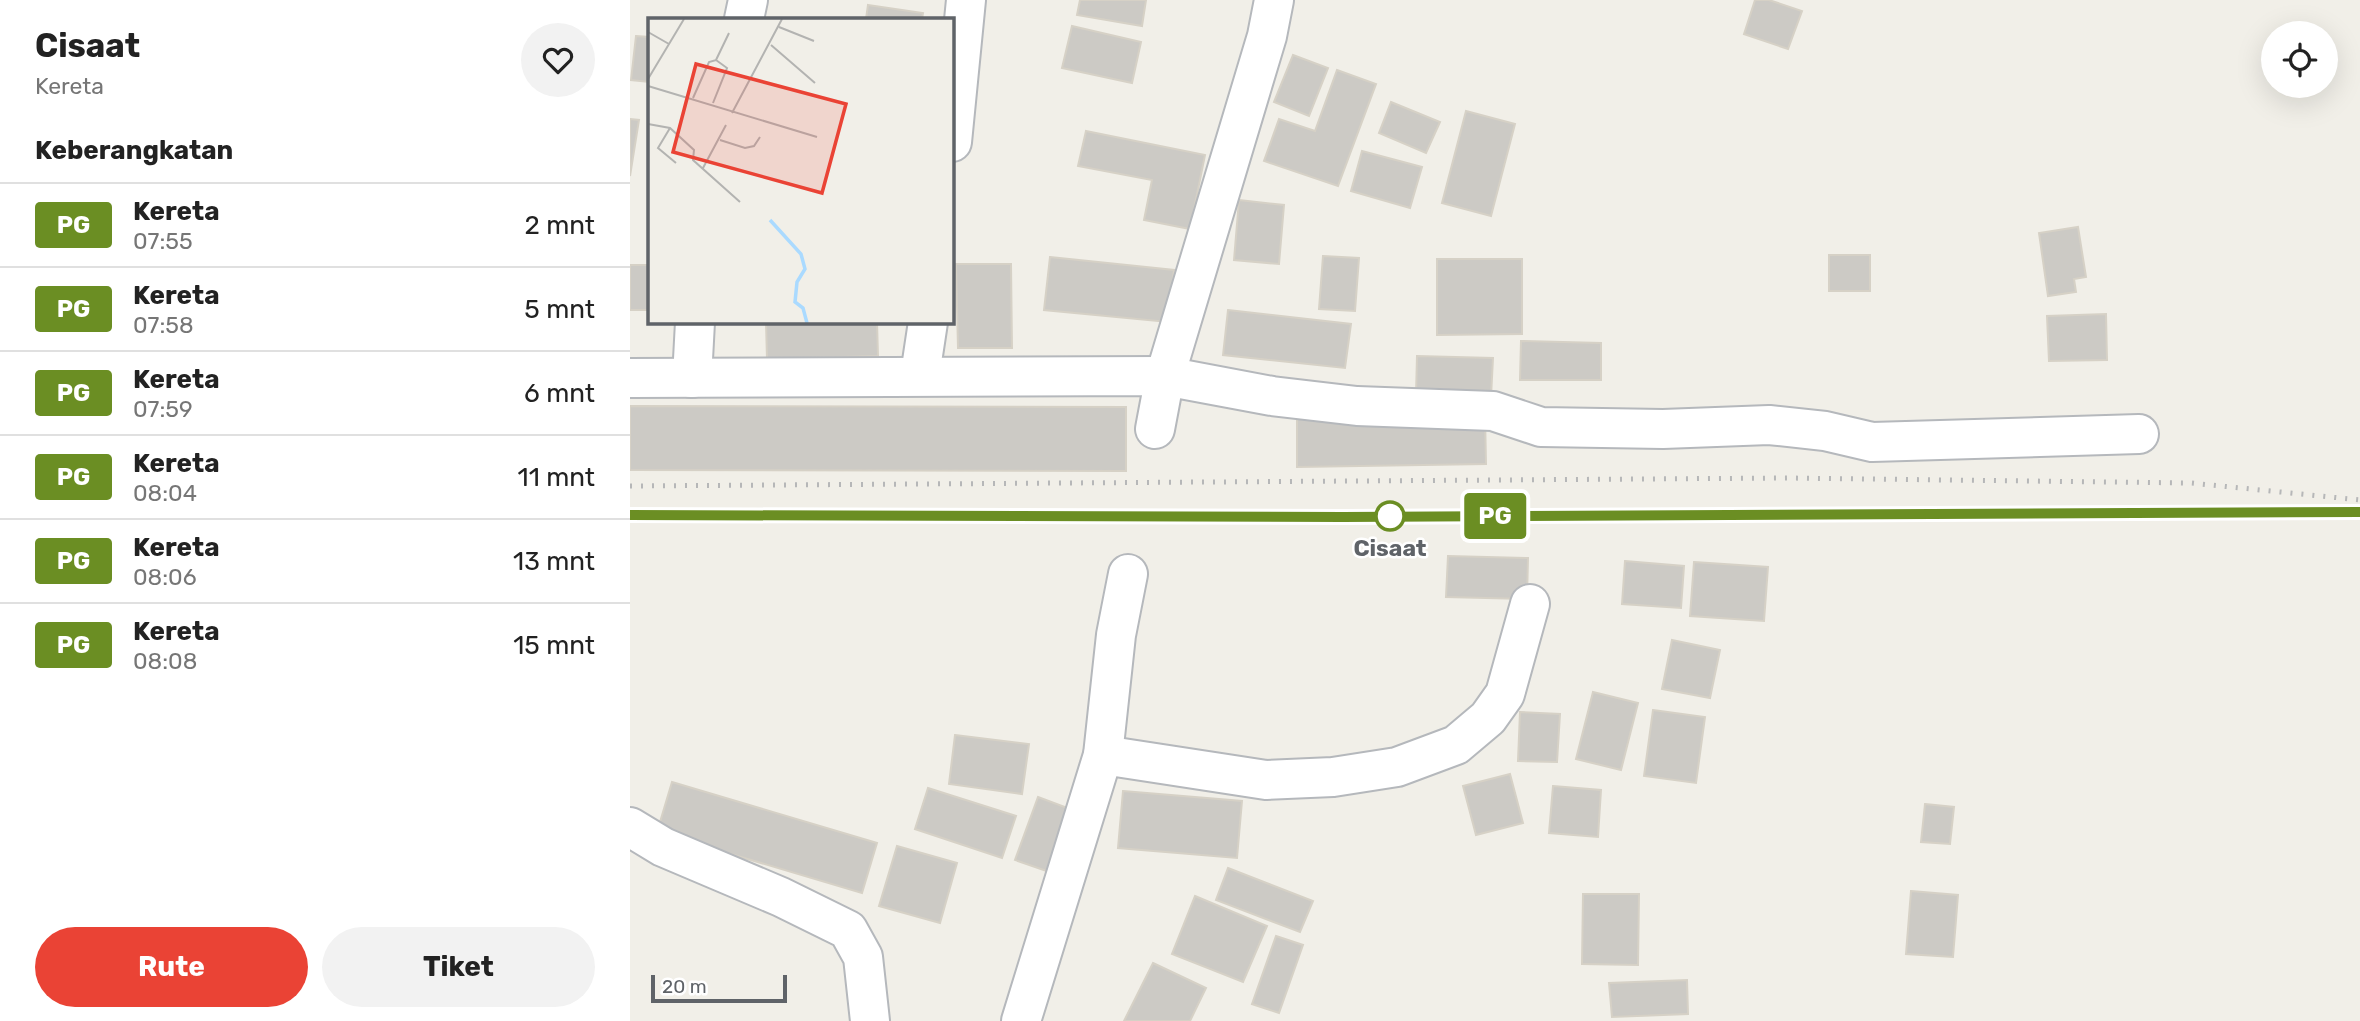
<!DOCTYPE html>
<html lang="id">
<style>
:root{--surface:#fff;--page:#f2f2f2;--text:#222;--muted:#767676;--line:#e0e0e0;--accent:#ea4335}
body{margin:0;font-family:Rubik,sans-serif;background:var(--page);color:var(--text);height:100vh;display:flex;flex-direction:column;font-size:26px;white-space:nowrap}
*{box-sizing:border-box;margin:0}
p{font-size:23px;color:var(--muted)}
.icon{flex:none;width:38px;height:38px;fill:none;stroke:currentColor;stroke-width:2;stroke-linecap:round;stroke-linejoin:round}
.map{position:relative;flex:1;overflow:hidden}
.drawer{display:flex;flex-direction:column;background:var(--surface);width:630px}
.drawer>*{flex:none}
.badge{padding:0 14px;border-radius:5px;font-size:24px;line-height:46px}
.buttons{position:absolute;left:1631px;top:21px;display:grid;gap:14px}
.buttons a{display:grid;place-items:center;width:77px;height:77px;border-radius:50%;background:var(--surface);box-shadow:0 7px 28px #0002;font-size:35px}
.scale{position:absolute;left:21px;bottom:18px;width:136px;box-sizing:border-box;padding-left:7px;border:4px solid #5f6368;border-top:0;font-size:19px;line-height:24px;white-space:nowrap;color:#5f6368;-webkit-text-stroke:5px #fff;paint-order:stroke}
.map>.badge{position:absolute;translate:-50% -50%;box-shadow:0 0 0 4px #fff}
h2{padding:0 35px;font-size:26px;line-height:63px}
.round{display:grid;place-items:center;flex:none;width:74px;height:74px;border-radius:37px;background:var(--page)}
.head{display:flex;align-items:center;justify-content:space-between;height:119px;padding:0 35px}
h1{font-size:33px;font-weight:700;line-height:52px}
.action{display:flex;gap:14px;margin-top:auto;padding:14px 35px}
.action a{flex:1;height:80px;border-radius:42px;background:var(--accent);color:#fff;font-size:28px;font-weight:700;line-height:80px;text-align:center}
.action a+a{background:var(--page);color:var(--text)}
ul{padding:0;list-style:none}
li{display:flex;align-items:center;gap:21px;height:84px;padding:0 35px;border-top:2px solid var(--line)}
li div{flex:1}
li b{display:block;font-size:26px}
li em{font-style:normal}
li .badge{min-width:77px;font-weight:700;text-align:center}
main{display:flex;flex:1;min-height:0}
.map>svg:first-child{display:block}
.building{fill:#cccac5;stroke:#d6d1c6;stroke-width:2}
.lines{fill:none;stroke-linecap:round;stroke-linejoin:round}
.minor-casing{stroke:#b5b8bc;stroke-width:42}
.minor{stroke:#fff;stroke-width:38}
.rail{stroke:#b6b7b8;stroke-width:5;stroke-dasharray:2 9;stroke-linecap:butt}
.line-casing{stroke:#fff;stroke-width:16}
.line{stroke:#6b8e23;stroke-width:10}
.stop-dot{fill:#fff;stroke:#6b8e23;stroke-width:3.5}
.labels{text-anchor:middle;stroke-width:5;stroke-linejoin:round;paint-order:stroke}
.stop-label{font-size:23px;font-weight:bold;fill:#5f6368;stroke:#fff}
.inset-river{fill:none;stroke:#aadaff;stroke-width:3.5}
.inset-road{fill:none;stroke:#b3b3b1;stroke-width:2}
.view{fill:#ea4335;fill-opacity:0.15;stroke:#ea4335;stroke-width:3.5}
.inset-edge{fill:none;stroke:#5f6368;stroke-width:3.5}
</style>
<main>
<section class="drawer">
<div class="head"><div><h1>Cisaat</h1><p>Kereta</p></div><a class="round"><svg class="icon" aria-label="heart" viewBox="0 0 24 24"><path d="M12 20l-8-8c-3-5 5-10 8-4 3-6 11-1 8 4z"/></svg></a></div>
<h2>Keberangkatan</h2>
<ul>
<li><span class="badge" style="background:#6b8e23;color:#fff">PG</span><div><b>Kereta</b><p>07:55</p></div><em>2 mnt</em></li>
<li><span class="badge" style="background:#6b8e23;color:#fff">PG</span><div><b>Kereta</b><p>07:58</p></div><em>5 mnt</em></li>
<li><span class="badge" style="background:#6b8e23;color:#fff">PG</span><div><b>Kereta</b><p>07:59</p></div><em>6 mnt</em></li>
<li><span class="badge" style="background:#6b8e23;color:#fff">PG</span><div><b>Kereta</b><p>08:04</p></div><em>11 mnt</em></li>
<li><span class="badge" style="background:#6b8e23;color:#fff">PG</span><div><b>Kereta</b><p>08:06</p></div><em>13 mnt</em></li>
<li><span class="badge" style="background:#6b8e23;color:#fff">PG</span><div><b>Kereta</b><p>08:08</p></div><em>15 mnt</em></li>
</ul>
<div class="action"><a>Rute</a><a>Tiket</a></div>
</section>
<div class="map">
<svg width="1730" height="1021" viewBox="0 0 1730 1021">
<rect width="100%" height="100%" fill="#f1efe8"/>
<g class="building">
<path d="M450,0H516L512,26L447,15Z"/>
<path d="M1125,0H1139L1172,11L1158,49L1114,34Z"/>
<path d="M238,5L293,13L292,19H236Z"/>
<path d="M442,26L511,42L502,83L432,68Z"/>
<path d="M6,36L19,37V82L1,80Z"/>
<path d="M663,55L698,68L679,116L644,102Z"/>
<path d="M707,70L746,84L708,186L634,161L649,119L685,131Z"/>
<path d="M761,102L810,122L796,153L749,133Z"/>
<path d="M836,111L885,124L861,216L812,203Z"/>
<path d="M0,119L9,120L0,176Z"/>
<path d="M456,131L575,155L560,229L514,220L522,180L448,166Z"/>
<path d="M732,151L792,167L780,208L721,191Z"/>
<path d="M609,200L654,205L649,264L604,260Z"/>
<path d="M1448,227L1456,277L1444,279L1446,292L1418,296L1409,233Z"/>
<rect x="1199" y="255" width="41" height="36"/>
<path d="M693,256L729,258L725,311L689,309Z"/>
<path d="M420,257L544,270L538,322L414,310Z"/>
<path d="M807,259H892V334L807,335Z"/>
<path d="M326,264H381L382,348H328Z"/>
<rect x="0" y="265" width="19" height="45"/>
<path d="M598,310L721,324L715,368L593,355Z"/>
<path d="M1476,314L1477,360L1419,361L1417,316Z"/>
<path d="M136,322H247L248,356L137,359Z"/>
<path d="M891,341L971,343V380H890Z"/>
<path d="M787,356L863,358L861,397L786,395Z"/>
<path d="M0,406L496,407V471L0,470Z"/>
<path d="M855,414L856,464L667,467V417Z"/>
<path d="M818,556L898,558L897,599L816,597Z"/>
<path d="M995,561L1054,566L1051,608L992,604Z"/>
<path d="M1064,562L1138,567L1134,621L1060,616Z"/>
<path d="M1042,640L1090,650L1080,698L1032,689Z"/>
<path d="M963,692L1008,703L991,770L946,759Z"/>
<path d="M1023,710L1075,717L1066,783L1014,776Z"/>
<path d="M890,712L930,714L927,762L888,761Z"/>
<path d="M325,735L399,744L392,794L319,784Z"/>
<path d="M880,774L893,823L846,835L833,786Z"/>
<path d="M42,782L247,843L232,893L27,832Z"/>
<path d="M923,786L971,790L968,837L919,833Z"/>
<path d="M298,788L386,816L372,858L285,829Z"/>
<path d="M493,791L612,801L607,858L488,848Z"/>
<path d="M408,797L451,813L428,875L385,860Z"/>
<path d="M1295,804L1324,807L1320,844L1291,842Z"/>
<path d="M267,846L327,863L310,923L249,906Z"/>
<path d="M598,868L683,901L670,932L586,900Z"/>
<path d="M1281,891L1328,895L1323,957L1276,954Z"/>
<path d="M953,894H1009L1008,965L952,964Z"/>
<path d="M565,896L637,926L613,982L542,954Z"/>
<path d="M646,936L673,945L649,1013L622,1004Z"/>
<path d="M523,963L576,988L560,1021H494Z"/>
<path d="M1057,980L1058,1014L982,1017L979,983Z"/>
</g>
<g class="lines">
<defs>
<g id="minor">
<path d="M114,19L118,0"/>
<path d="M322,142L336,0"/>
<path d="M290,375L298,322"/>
<path d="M0,378L535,376L642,396L727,406L863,411L911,427L1033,429L1139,425L1195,431L1242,442L1509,434"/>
<path d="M62,378L65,322"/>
<path d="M525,429L535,376L637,36L644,0"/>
<path d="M473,755L636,780L703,777L767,767L826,745L858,718L875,694L900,604"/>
<path d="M0,827L33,847L151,897L218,930L233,957L240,1021"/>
<path d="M391,1021L473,755L486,635L498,574"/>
</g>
</defs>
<use href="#minor" class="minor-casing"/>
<use href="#minor" class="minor"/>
<g class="rail">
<path d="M0,486L1157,478L1561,483L1730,500"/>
<path d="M0,515L713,517L1730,512"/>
</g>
</g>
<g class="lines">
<defs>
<path id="line" d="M0,515L713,517L1730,512"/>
</defs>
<use href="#line" class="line-casing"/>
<use href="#line" class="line"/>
</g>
<circle class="stop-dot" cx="760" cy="516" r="14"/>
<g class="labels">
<g class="stop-label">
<text x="760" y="556">Cisaat</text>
</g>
</g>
<g transform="translate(18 18)">
<rect width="306" height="306" fill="#f1efe8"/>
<path class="inset-river" d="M122,202L153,236L157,251L149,264L147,284L155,290L159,305"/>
<path class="inset-road" d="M131,9L166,23M0,14L21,26M123,27L167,65M68,42L81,15M0,61L36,1M0,68L169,119M45,80L61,44L68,42L79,50L65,85M84,95L134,1M0,106L22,110L46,132L45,142L92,184M22,110L10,130L28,145M72,122L97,130L106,128L112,119M55,150L78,107"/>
<path class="view" d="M48,46L198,86L174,175L25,134Z"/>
<rect width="306" height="306" class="inset-edge"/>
</g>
</svg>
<div class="buttons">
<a><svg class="icon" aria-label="locate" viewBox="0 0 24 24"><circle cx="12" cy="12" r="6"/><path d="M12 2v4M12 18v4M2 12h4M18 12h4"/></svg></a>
</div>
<div class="scale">20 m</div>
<b class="badge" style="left:865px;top:516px;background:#6b8e23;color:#fff">PG</b>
</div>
</main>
